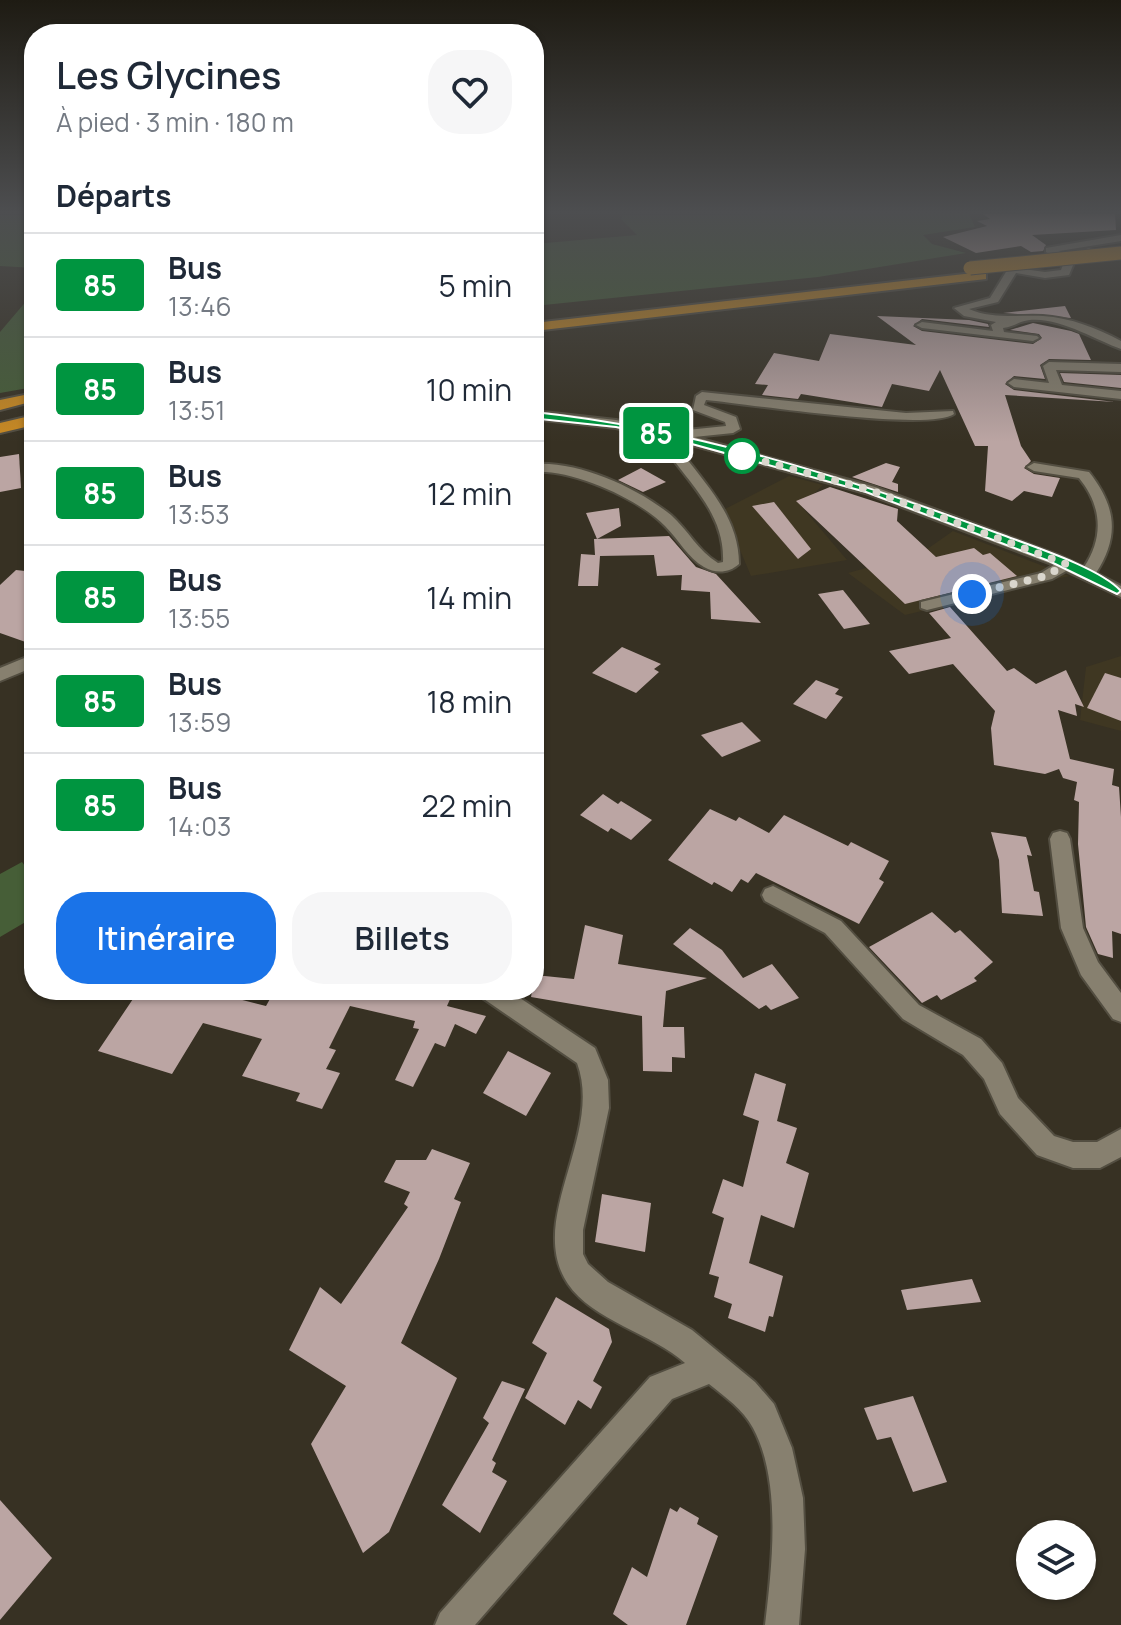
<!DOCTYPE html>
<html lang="fr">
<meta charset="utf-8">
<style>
:root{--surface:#fff;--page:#f6f6f7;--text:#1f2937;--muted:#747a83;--line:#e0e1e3;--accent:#1a73e8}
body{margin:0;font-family:Manrope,sans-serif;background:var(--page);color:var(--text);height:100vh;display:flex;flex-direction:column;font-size:30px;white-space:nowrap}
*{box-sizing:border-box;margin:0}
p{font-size:26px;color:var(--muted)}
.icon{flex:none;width:44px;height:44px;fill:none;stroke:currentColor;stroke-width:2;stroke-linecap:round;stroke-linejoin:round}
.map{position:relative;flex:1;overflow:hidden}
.drawer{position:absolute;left:24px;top:24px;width:520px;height:976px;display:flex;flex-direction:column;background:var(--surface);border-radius:32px;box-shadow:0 2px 6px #0004}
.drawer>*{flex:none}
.badge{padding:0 16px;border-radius:6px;font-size:28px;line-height:52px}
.fabs{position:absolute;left:1016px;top:1520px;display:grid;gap:16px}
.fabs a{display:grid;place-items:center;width:80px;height:80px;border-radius:50%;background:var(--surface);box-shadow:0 2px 6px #0004;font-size:40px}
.you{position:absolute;width:40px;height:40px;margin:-20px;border:6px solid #fff;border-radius:50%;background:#1a73e8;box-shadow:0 0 0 12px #1a73e833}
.map>.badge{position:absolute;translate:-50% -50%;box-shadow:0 0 0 4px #fff}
h2{padding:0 32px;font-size:30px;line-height:72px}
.round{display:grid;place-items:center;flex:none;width:84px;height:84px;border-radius:32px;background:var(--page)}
.overview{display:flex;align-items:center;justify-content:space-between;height:136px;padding:0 32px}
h1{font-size:38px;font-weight:600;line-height:60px}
.button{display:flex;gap:16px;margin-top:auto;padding:16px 32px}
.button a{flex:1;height:92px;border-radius:32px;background:var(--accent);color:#fff;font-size:32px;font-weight:600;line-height:92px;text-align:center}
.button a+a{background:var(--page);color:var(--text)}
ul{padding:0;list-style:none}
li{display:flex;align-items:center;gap:24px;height:104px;padding:0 32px;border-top:2px solid var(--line)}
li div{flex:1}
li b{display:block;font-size:30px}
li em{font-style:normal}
li .badge{min-width:88px;font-weight:700;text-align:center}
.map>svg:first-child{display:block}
.built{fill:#3f3722}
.green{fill:#465e37}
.building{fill:#bba5a3}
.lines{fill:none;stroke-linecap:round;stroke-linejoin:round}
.minor-casing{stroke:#534e41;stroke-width:4}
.highway-casing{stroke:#534e41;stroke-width:4}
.minor{fill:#87806f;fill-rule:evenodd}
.highway{fill:#ca8a22;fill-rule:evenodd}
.highway-bridge-casing{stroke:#534e41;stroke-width:15;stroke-linecap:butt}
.highway-bridge{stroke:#ca8a22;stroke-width:13}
.line{fill:#009540;stroke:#fff;stroke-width:2}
.walk{stroke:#dad6cd;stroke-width:8;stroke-dasharray:0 14.4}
.stop-dot{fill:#fff;stroke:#009540;stroke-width:4}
</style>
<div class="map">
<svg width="1121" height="1625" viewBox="0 0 1121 1625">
<rect width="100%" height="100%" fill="#373123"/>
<g class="built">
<path d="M789,476L823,485L801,506L847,560L751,576L723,510Z"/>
<path d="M953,531L1069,576L905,615L848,573L923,552Z"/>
<path d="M1121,656V731L1080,720L1086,667Z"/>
</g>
<g class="green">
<path d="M0,215H34V268L0,266Z"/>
<path d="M623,215L969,214L975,227L923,235L932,244L966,253L818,277L534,306V244L637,235L621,219Z"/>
<path d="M34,292V387L0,393V332Z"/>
<path d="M22,862L34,878V917L0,937V874Z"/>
</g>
<g class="building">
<path d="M983,214H1115L1116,230L1032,235L1046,245L1043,251L1031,252L1021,246L976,253L943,237L987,226L977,221L990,219Z"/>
<path d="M1065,306L1071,318L1003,313Z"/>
<path d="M877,316L969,320L988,324L989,327L922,319L913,326L922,331L1033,344L1042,338L1039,334L1010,330L1033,323L1071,331L1079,334L1091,360L1049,359L1040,365L1045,379L1014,376L1005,384L1014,390L1115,402L1005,395L1021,446L1031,461L1024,468L1034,474L1060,478L1052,497L1024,491L1012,501L985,491L988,446H975L940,370L929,391L892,384L882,407L801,394L798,399L762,395L768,385L755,384L774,353L819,361L830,334L916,345Z"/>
<path d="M1060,373L1121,375V388L1064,382Z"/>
<path d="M19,454L21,488L0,492V457Z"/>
<path d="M886,463L900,467L892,482L898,484V492L852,477Z"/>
<path d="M641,468L666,482L643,492L618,480Z"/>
<path d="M830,487L898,509L897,521L936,557L974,548L983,555L990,553L1017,576L905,604L796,501Z"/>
<path d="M774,502L811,549L798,559L752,506Z"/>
<path d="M619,508L621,526L597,539L586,513Z"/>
<path d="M669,536L696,567L716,574L761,623L711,619L710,592L681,590L682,575L657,576L654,555L600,556L598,586H578L581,554L595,555L594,539Z"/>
<path d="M16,570L34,572V645L0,633V585Z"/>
<path d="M843,590L870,624L844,629L818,594Z"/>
<path d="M950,607L1007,671L1014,668L1036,684L1066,670L1084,707L1075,704L1077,716L1058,710L1070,759L1114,769L1112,785L1119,787L1121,817V934L1112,931L1113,958L1098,954L1086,927L1078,844L1079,802L1074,800L1077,782L1063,778L1059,769L1045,774L994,765L991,728L995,711L953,664L909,674L889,651L951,638L929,613Z"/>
<path d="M622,647L661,664L654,669L659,672L636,693L592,673Z"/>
<path d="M1105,673L1121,678V721L1087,708Z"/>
<path d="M816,680L839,689L835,694L843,697L826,719L793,704Z"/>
<path d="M742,722L761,741L722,757L701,735Z"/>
<path d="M603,794L618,804L621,801L652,820L631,840L611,828L608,832L580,815Z"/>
<path d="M710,809L736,821L739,817L769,833L784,815L848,846L851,842L889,861L879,879L884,882L859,924L756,873L748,883L741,879L732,892L714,882L712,885L668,860Z"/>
<path d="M991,832L1026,837L1032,856L1027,855L1034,891L1039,892L1043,916L1002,913L999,860Z"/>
<path d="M932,912L955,933L960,930L993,962L974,978L977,981L941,1000L937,995L922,1003L869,947Z"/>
<path d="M585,925L623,935L618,964L707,978L666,991L663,1027H684L685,1058L672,1057V1072L643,1071L642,1016L531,997L535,975L574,979Z"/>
<path d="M690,928L722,950L743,978L772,964L799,998L771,1010L766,1005L759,1009L673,944Z"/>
<path d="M139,990H217L215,993L266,1006L275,990H445L443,994L451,997L447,1006L486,1016L476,1034L455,1024L445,1047L435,1043L413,1087L395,1080L419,1029L413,1028L415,1021L350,1006L329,1048L336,1050L326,1069L340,1073L322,1109L296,1101L300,1093L242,1076L262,1039L203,1023L172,1074L98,1051Z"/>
<path d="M508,1051L551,1073L526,1116L483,1093Z"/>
<path d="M755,1073L786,1084L777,1121L797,1128L786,1163L809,1173L794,1228L761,1215L749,1263L783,1276L773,1317L769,1316L765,1332L728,1318L732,1304L714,1297L719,1277L709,1274L724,1218L712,1213L723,1179L743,1187L759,1121L743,1115Z"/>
<path d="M432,1149L470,1163L454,1199L461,1202L439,1259L401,1343L457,1378L389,1532L363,1553L311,1444L346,1386L289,1350L320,1287L341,1304L408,1207L404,1204L410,1192L384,1182L396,1160H426Z"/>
<path d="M602,1194L651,1203L645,1252L595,1242Z"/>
<path d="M972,1279L981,1302L907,1310L901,1290Z"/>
<path d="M556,1297L609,1329L612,1342L593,1381L602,1387L591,1409L578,1400L565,1425L525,1398L547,1353L532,1343Z"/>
<path d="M502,1381L525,1389L492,1460L496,1463L492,1472L507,1481L480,1533L442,1505L489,1423L483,1418Z"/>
<path d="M913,1396L947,1482L913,1492L891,1437L877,1440L864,1408Z"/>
<path d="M0,1500L52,1558L0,1620Z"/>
<path d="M680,1507L699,1518L697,1524L718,1536L686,1625H628L613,1614L632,1567L647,1577L670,1508L677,1512Z"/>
</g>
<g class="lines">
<defs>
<g id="minor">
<path d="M1121,235V241L1059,251L1067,256L1089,248L1094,251L1076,258L1069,275L1045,278L1016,273L998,302L969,309C991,319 1019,315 1043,316C1071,318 1097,328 1121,341V349C1094,340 1052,312 1021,322C1016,324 1011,327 1003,328L1004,332L1037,336L1039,338L1033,341L922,328L916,325L922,322L993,331L991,325L996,322L964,316L954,308L990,298L1009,267L1045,272L1061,270L1064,262L1046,252V248Z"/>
<path d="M1049,362L1121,364V372L1056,370L1062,385L1121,391V399L1014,387L1008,383L1014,379L1049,383L1043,366Z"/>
<path d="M702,392L906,413L953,411L954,414C929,432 747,404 706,400L704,405L736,417L740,429L733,433L694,437L875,487L1058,555L1084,567C1104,537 1102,506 1079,478L1034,471L1027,467L1034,463L1089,472C1116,506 1120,536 1096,573L1121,586V597L1066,571L1052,579L927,610L921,608V602L1041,573L1054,565L865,493L688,444L683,454C709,488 739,519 739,564C729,573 716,574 704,567C688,558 679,540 665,526C639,499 572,469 534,472V464C579,461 636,487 671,515C688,530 698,551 718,563L723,562C725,517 694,488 669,454L677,441L616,428L534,419V411L616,420L681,434L687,430L726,426L725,422L693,410L696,396Z"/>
<path d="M34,654V667L0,681V668Z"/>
<path d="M1060,831L1067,833L1070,839L1083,928L1098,962L1121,993V1022L1113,1019L1081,975L1061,928L1050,839L1053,833Z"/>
<path d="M773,886L841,921L919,1005L981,1039L1002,1063L1018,1098L1054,1136L1073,1142H1097L1121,1129V1157L1100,1168H1073L1037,1155L1000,1114L984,1079L963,1055L903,1019L825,933L765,901L762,895L765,889Z"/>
<path d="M477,990H508L595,1048L608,1080L609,1108L583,1230V1254L588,1264L608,1282L692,1330L755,1382L774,1404L792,1448L803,1498L805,1549L799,1625H765C772,1567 782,1481 753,1428C743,1409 725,1397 709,1384L672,1399L475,1625H435L440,1613L650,1377L685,1363C653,1334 592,1320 568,1284C525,1220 604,1135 577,1063L481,997Z"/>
</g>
<g id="highway">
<path d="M982,272L986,273V279L534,331V323Z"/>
<path d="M34,393V401L0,410V400Z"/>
<path d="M34,415V425L0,433V423Z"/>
</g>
</defs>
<use href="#minor" class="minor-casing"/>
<use href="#highway" class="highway-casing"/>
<use href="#minor" class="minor"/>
<use href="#highway" class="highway"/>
<defs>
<path id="highway-bridge" d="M970,268L1121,253"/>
</defs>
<use href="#highway-bridge" class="highway-bridge-casing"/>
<use href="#highway-bridge" class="highway-bridge"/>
</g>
<linearGradient id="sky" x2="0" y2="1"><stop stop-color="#1e1b13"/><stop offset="0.48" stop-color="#4d4e50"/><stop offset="1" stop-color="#4d4e50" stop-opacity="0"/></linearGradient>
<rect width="1121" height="442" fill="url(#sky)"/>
<path class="line" d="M534,412C695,429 848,478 1000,534C1035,547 1100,568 1121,591L1117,594L1049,561L866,492L681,441L616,427L530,418Z"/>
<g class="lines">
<path class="walk" d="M742,456L733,453L870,490L1066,564L1046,576L972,594"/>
</g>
<circle class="stop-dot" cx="742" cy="456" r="16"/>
</svg>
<div class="fabs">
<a><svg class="icon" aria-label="layers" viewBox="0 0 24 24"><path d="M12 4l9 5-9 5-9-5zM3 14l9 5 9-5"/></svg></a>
</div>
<div class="you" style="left:972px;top:594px"></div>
<b class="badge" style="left:656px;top:433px;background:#009540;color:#fff">85</b>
<section class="drawer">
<div class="overview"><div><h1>Les Glycines</h1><p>À pied · 3 min · 180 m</p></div><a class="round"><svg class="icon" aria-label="heart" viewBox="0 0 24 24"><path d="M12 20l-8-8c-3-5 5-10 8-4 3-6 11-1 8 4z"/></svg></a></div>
<h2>Départs</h2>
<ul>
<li><span class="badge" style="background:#009540;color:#fff">85</span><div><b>Bus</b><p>13:46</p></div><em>5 min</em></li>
<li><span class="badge" style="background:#009540;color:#fff">85</span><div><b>Bus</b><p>13:51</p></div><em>10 min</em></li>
<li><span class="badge" style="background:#009540;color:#fff">85</span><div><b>Bus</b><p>13:53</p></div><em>12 min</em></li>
<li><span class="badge" style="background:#009540;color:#fff">85</span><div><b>Bus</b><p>13:55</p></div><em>14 min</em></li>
<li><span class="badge" style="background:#009540;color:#fff">85</span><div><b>Bus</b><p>13:59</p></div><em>18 min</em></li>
<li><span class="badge" style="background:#009540;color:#fff">85</span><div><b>Bus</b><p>14:03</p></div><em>22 min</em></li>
</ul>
<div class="button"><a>Itinéraire</a><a>Billets</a></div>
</section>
</div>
